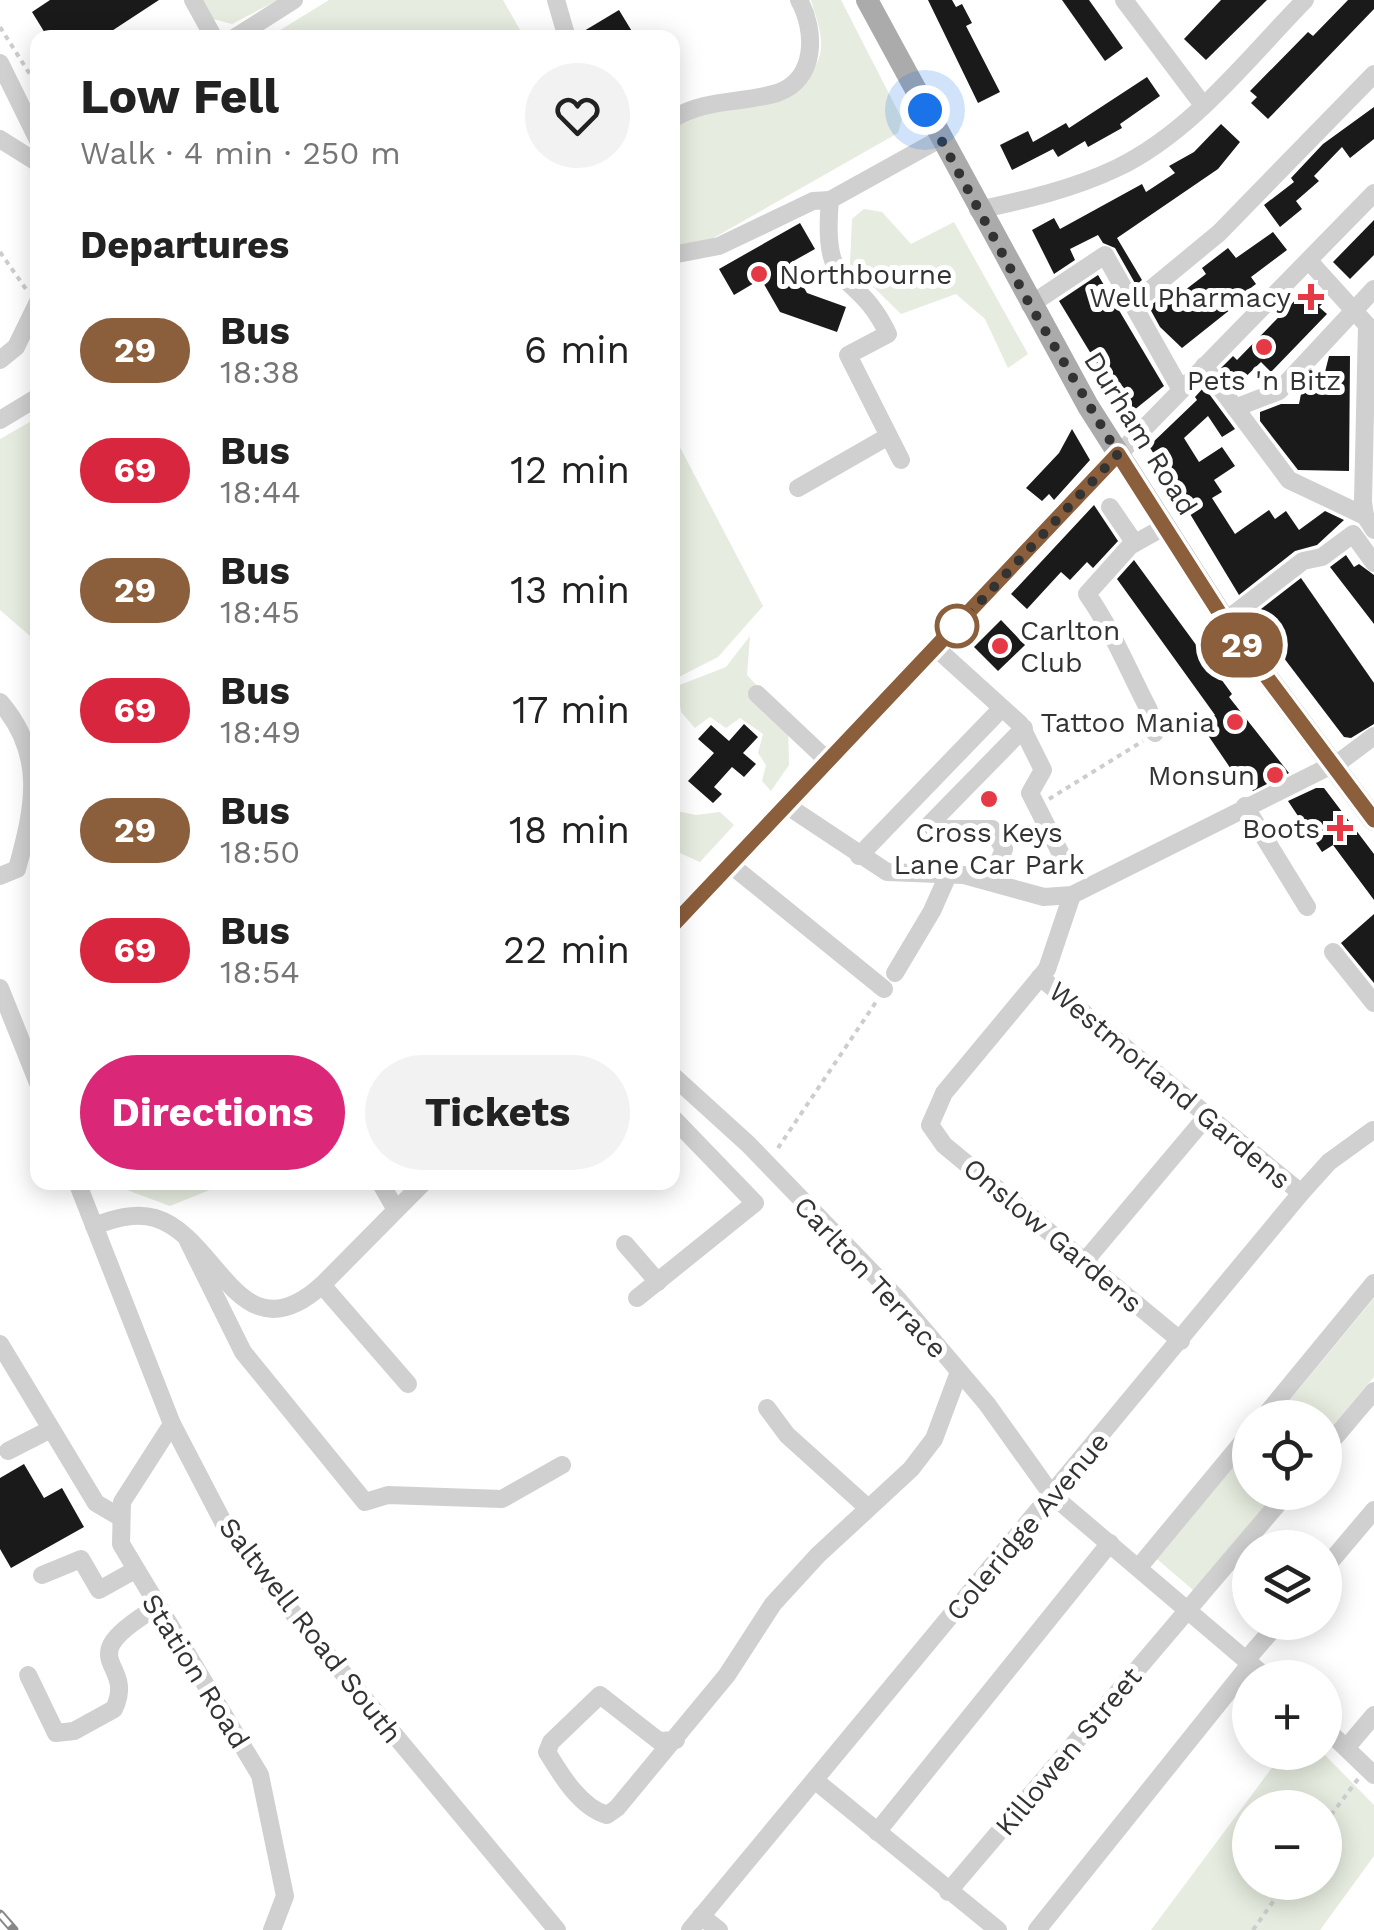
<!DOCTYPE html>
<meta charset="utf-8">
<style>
:root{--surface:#fff;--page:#f2f2f2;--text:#222;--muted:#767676;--accent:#db2777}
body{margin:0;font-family:"Work Sans",sans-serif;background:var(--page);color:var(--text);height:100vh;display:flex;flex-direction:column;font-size:38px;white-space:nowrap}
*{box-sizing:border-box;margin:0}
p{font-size:32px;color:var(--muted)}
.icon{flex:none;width:55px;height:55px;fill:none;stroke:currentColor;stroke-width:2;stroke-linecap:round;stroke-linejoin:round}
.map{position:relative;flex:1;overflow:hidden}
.side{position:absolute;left:30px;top:30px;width:650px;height:1160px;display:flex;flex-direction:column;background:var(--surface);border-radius:20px;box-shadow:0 5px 25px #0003}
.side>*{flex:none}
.badge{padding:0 20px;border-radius:32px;font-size:35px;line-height:65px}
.buttons{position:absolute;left:1232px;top:1400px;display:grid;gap:20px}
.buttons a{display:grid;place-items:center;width:110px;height:110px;border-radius:50%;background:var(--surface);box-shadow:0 5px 25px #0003;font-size:50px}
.you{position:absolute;width:50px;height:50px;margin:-25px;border:8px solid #fff;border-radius:50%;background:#1a73e8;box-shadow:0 0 0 15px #1a73e833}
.map>.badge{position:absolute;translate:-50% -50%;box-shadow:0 0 0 5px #fff}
h2{padding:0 50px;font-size:38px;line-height:90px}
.round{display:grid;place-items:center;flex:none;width:105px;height:105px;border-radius:52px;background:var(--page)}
.summary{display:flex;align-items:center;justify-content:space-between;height:170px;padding:0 50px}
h1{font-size:48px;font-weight:700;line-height:75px}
.cta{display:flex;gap:20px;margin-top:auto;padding:20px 50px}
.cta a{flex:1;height:115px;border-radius:60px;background:var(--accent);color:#fff;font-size:40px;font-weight:700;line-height:115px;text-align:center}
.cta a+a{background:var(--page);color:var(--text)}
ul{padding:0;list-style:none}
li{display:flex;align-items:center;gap:30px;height:120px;padding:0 50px}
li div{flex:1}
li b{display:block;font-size:38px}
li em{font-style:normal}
li .badge{min-width:110px;font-weight:700;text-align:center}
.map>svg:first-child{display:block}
.green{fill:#e6ecdf;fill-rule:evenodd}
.building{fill:#1a1a1a}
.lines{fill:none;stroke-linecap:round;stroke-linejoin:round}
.path{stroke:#cdcdcd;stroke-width:4;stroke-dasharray:5 5;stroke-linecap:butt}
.minor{stroke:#d0d0d0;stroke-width:18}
.major{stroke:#ababab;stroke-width:22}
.rail-casing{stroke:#888;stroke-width:9}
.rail{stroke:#fff;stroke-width:5;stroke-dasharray:15;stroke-linecap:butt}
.line-casing{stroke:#fff;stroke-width:22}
.line{stroke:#8b5e3c;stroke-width:15}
.walk{stroke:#333;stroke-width:10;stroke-dasharray:0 18}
.poi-dot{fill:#e63946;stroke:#fff;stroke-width:4}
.stop-dot{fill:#fff;stroke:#8b5e3c;stroke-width:5}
.labels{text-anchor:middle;stroke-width:10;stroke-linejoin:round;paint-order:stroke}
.poi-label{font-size:28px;fill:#333;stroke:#fff;text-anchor:end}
.street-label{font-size:28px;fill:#333;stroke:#fff}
</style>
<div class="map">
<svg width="1374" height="1930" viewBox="0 0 1374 1930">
<rect width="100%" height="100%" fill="#fff"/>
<g class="green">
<path d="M199,0H278L232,24L213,19Z"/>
<path d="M329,0H503L524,37H269Z"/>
<path d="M811,0H841L902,119L898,133L673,261L672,111C715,104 818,103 821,47C822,31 815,15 811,0Z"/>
<path d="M864,209L882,212L911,244L954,222L1028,354L1008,368L985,319L956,294L901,314L850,264L852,219Z"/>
<path d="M37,418V642L0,610V439Z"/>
<path d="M672,432L763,606L718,657L673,680Z"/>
<path d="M750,636L747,675L788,719L789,765L771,791L762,781L766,765L758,753L763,734L740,718L726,728L710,717L695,728L681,712L677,686L726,667Z"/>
<path d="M672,810L696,815L720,812L734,825L700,862L673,850Z"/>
<path d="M108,1183H227L170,1206Z"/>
<path d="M1374,1298V1377L1325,1435V1418H1275Z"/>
<path d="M1250,1447V1492L1276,1493L1193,1590L1157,1559Z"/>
<path d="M1283,1753H1323L1374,1805V1856L1320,1930H1151ZM1250,1808H1325V1882H1250Z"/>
</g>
<g class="building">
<path d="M50,0H159L101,38H48L32,12Z"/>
<path d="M928,0H952L956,7L962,4L972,23L966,26L1000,92L978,103Z"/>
<path d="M1062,0H1089L1123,48L1105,61Z"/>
<path d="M1221,0H1267L1206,60L1184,39Z"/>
<path d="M1348,0H1374V9L1268,119L1251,103L1257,97L1250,91L1308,32L1313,36Z"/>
<path d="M619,10L636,38H579V34Z"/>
<path d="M1147,77L1160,96L1120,124L1122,128L1088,147L1085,141L1058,157L1053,149L1012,170L1000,145L1028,131L1033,142L1066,123L1069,128Z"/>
<path d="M1374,107V139L1350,158L1342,147L1314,176L1319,181L1296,201L1302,209L1280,227L1264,205L1294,182L1291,178L1323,144Z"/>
<path d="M1221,124L1240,142L1218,169L1117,238L1142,280L1136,285L1115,248L1103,243L1098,235L1070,249L1075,260L1054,274L1032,230L1054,218L1060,229L1142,184L1146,192L1175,173L1169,166L1194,152Z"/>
<path d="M1374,220V255L1350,279L1333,262Z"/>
<path d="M800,223L815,249L790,263L807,293L846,307L837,332L780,312L761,279L734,295L719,269Z"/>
<path d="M1273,232L1287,250L1251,277L1256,284L1228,305L1231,309L1182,348L1160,327L1149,307L1166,293L1172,300L1206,274L1202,268L1228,248L1236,258Z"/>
<path d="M1098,275L1164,386L1128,415L1059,301Z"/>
<path d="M1310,285L1326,300L1319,307L1327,314L1271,372L1261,362L1235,387L1221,368L1233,356L1237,360Z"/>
<path d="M1329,356H1350L1349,471L1298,470L1260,421V412L1281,404H1299L1303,384H1322Z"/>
<path d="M1204,387L1235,429L1222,437L1208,416L1184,438L1199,462L1222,447L1235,466L1214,480L1222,492L1212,498L1235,534L1269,510L1275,519L1286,511L1299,530L1325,511L1344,520L1317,545L1295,551L1239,595L1149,446L1197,400L1195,397Z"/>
<path d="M1072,429L1090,460L1054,500L1049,494L1042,501L1026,488L1059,453Z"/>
<path d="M1094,505L1118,541L1093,568L1087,562L1070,580L1061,572L1027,609L1011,594Z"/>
<path d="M1346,555L1354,567L1359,564L1374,575V624L1330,567Z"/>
<path d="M1134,560L1232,694L1229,697L1289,773L1253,791L1238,770L1233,772L1201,725L1215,715L1117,579Z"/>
<path d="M1301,578L1374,683V724L1351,738L1344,737L1252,616Z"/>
<path d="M1001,620L1025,645L998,671L974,647Z"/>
<path d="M744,724L758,737L743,753L756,764L744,777L732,767L714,787L722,794L713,803L688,781L714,753L698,739L711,725L729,741Z"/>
<path d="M1316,788H1324L1374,854V900L1333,845L1322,852L1288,801Z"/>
<path d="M1374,914V983L1341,943Z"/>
<path d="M24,1464L44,1498L62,1488L84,1527L11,1568L0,1549V1478Z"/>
</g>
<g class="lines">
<g class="path">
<path d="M0,27L38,87"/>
<path d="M0,252L28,292"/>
<path d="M1049,799L1143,741"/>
<path d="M778,1148L876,1002"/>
<path d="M1325,1823L1358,1779"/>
<path d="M1253,1930L1287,1882"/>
</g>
<g class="minor">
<path d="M193,0L214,38"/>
<path d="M556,0L567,38"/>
<path d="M1124,0L1203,105"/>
<path d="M234,38L294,0"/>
<path d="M0,63L38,140"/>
<path d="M672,119C707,98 740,104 777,93C817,80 816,30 799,0"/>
<path d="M0,139L38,163"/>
<path d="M978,210C1025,200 1073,189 1117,168C1192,132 1248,58 1305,0"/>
<path d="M672,255L719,246L813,201L830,200"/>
<path d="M1309,261L1367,325L1363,502L1365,516L1374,530"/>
<path d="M1133,304L1219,233L1374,74"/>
<path d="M1030,305L1105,255L1181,390"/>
<path d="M0,360L16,347L38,302"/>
<path d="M1204,366L1289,480L1365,516"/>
<path d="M1235,408L1279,391L1374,289"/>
<path d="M0,420L38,397"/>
<path d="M901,460L848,355L888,334C856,266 821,297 830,200L940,139"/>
<path d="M798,488L887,437"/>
<path d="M1110,507L1134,542"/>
<path d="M1225,621L1303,561L1322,557L1353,534L1374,563"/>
<path d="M936,648L1020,724L1043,770L1030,793L1066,864"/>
<path d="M757,694L828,761"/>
<path d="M0,702C46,755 34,807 17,869L0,876"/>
<path d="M1155,733L1147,720L1149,710C1128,670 1113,631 1087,594L1130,546L1164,527"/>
<path d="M786,805L887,872L964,875L1044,897L1072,895L1342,760L1374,736"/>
<path d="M1245,806L1307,907"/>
<path d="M859,856L1002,708"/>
<path d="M731,865L884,989"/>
<path d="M991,881L1004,849L992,829H934L930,824L1024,728"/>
<path d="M1072,895L1047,969L944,1093L930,1125L944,1145L1181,1341"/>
<path d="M672,926L1119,454L1374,193"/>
<path d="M1333,952L1374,1003"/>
<path d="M895,973L932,911L948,875"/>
<path d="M1040,977L1301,1193"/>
<path d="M0,988L38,1083"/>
<path d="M672,1075L748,1144L896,1297L987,1404L1052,1495L1267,1678"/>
<path d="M77,1182L172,1424L223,1522L278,1595L557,1930"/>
<path d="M380,1182L396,1210"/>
<path d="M94,1226C113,1219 134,1212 155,1218C219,1237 239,1360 322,1285L424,1182"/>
<path d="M188,1241L243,1352L365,1502L388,1495L502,1499L562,1465"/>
<path d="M625,1244L658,1282"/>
<path d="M1085,1261L1207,1116"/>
<path d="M322,1285L408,1384"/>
<path d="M637,1298L755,1203L672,1117"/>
<path d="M0,1344L96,1503L118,1516"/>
<path d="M767,1408L787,1435L868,1508"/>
<path d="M1263,1418L1374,1283"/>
<path d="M172,1424L122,1502L121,1544L260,1775L285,1896L272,1930"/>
<path d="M1325,1449L1374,1391"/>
<path d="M8,1451L51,1429"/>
<path d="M1139,1567L1250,1433"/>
<path d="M1325,1568L1374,1510"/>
<path d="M42,1575L81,1559L99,1590L135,1570"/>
<path d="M1247,1659L1279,1622"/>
<path d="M28,1675L56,1733L74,1731L114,1709C138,1660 65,1662 157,1607"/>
<path d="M1325,1728L1374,1775"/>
<path d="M676,1740L659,1741L600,1695L551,1742L547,1752C561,1775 580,1807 607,1815L617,1808L727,1675L773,1604L818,1555L911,1469L934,1439L959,1372"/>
<path d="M1347,1747L1374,1715"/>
<path d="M817,1782L998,1930"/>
<path d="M877,1832L1110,1543"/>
<path d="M948,1892L1288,1492"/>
<path d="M701,1916L719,1930"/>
<path d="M690,1930L1301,1193L1329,1162L1373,1130"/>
<path d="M1037,1930L1251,1663"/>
</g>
<path class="major" d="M867,0L1088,406L1225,621L1374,820"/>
<defs>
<path id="rail" d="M0,1914L14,1930"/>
</defs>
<use href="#rail" class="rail-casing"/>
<use href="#rail" class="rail"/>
</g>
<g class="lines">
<defs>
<path id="line" d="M672,926L1118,454L1224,620L1374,820"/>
</defs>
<use href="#line" class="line-casing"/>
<use href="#line" class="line"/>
<path class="walk" d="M925,110L1030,305L1118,454L952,632L957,626"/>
</g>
<g class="poi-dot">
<circle cx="759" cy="274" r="10"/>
<path d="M1306 282h10v10h10v10h-10v10h-10v-10h-10v-10h10z"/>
<circle cx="1264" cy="347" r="10"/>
<circle cx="1000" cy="646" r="10"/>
<circle cx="1235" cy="722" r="10"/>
<circle cx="1275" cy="775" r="10"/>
<circle cx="989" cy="799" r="10"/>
<path d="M1335 813h10v10h10v10h-10v10h-10v-10h-10v-10h10z"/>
</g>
<circle class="stop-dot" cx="957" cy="626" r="20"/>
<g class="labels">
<g class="poi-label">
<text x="779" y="284" text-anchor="start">Northbourne</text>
<text x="1291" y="307">Well Pharmacy</text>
<text x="1264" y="390" text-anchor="middle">Pets 'n Bitz</text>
<text x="1020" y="640" text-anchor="start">Carlton<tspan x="1020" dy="32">Club</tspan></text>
<text x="1215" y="732">Tattoo Mania</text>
<text x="1255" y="785">Monsun</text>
<text x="1320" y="838">Boots</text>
<text x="989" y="842" text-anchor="middle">Cross Keys<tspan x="989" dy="32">Lane Car Park</tspan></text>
</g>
<g class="street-label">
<text transform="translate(1141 433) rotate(58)" y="10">Durham Road</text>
<text transform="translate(1170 1085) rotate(40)" y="10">Westmorland Gardens</text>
<text transform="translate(1053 1235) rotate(40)" y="10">Onslow Gardens</text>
<text transform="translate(871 1277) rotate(47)" y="10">Carlton Terrace</text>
<text transform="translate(1027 1526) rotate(-50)" y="10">Coleridge Avenue</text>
<text transform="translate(311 1630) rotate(52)" y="10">Saltwell Road South</text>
<text transform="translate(196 1671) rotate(58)" y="10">Station Road</text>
<text transform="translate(1068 1751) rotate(-50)" y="10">Killowen Street</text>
</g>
</g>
</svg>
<div class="buttons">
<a><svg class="icon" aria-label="locate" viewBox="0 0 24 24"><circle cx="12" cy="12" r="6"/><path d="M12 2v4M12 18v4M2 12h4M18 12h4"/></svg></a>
<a><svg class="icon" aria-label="layers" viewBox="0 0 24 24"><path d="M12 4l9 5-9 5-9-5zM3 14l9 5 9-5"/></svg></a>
<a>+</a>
<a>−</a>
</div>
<div class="you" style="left:925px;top:110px"></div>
<b class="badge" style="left:1242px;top:645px;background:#8b5e3c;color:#fff">29</b>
<section class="side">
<div class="summary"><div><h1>Low Fell</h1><p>Walk · 4 min · 250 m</p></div><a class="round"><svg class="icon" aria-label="heart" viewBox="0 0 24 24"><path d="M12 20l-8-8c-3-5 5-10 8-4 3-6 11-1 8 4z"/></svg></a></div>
<h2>Departures</h2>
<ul>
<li><span class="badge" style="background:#8b5e3c;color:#fff">29</span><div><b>Bus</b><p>18:38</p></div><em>6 min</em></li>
<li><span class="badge" style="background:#d7263d;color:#fff">69</span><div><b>Bus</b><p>18:44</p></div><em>12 min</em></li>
<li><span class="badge" style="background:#8b5e3c;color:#fff">29</span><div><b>Bus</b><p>18:45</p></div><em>13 min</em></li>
<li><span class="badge" style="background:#d7263d;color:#fff">69</span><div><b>Bus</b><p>18:49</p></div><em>17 min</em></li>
<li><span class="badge" style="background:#8b5e3c;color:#fff">29</span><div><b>Bus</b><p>18:50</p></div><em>18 min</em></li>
<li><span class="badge" style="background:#d7263d;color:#fff">69</span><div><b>Bus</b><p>18:54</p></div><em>22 min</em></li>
</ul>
<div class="cta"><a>Directions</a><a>Tickets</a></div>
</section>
</div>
